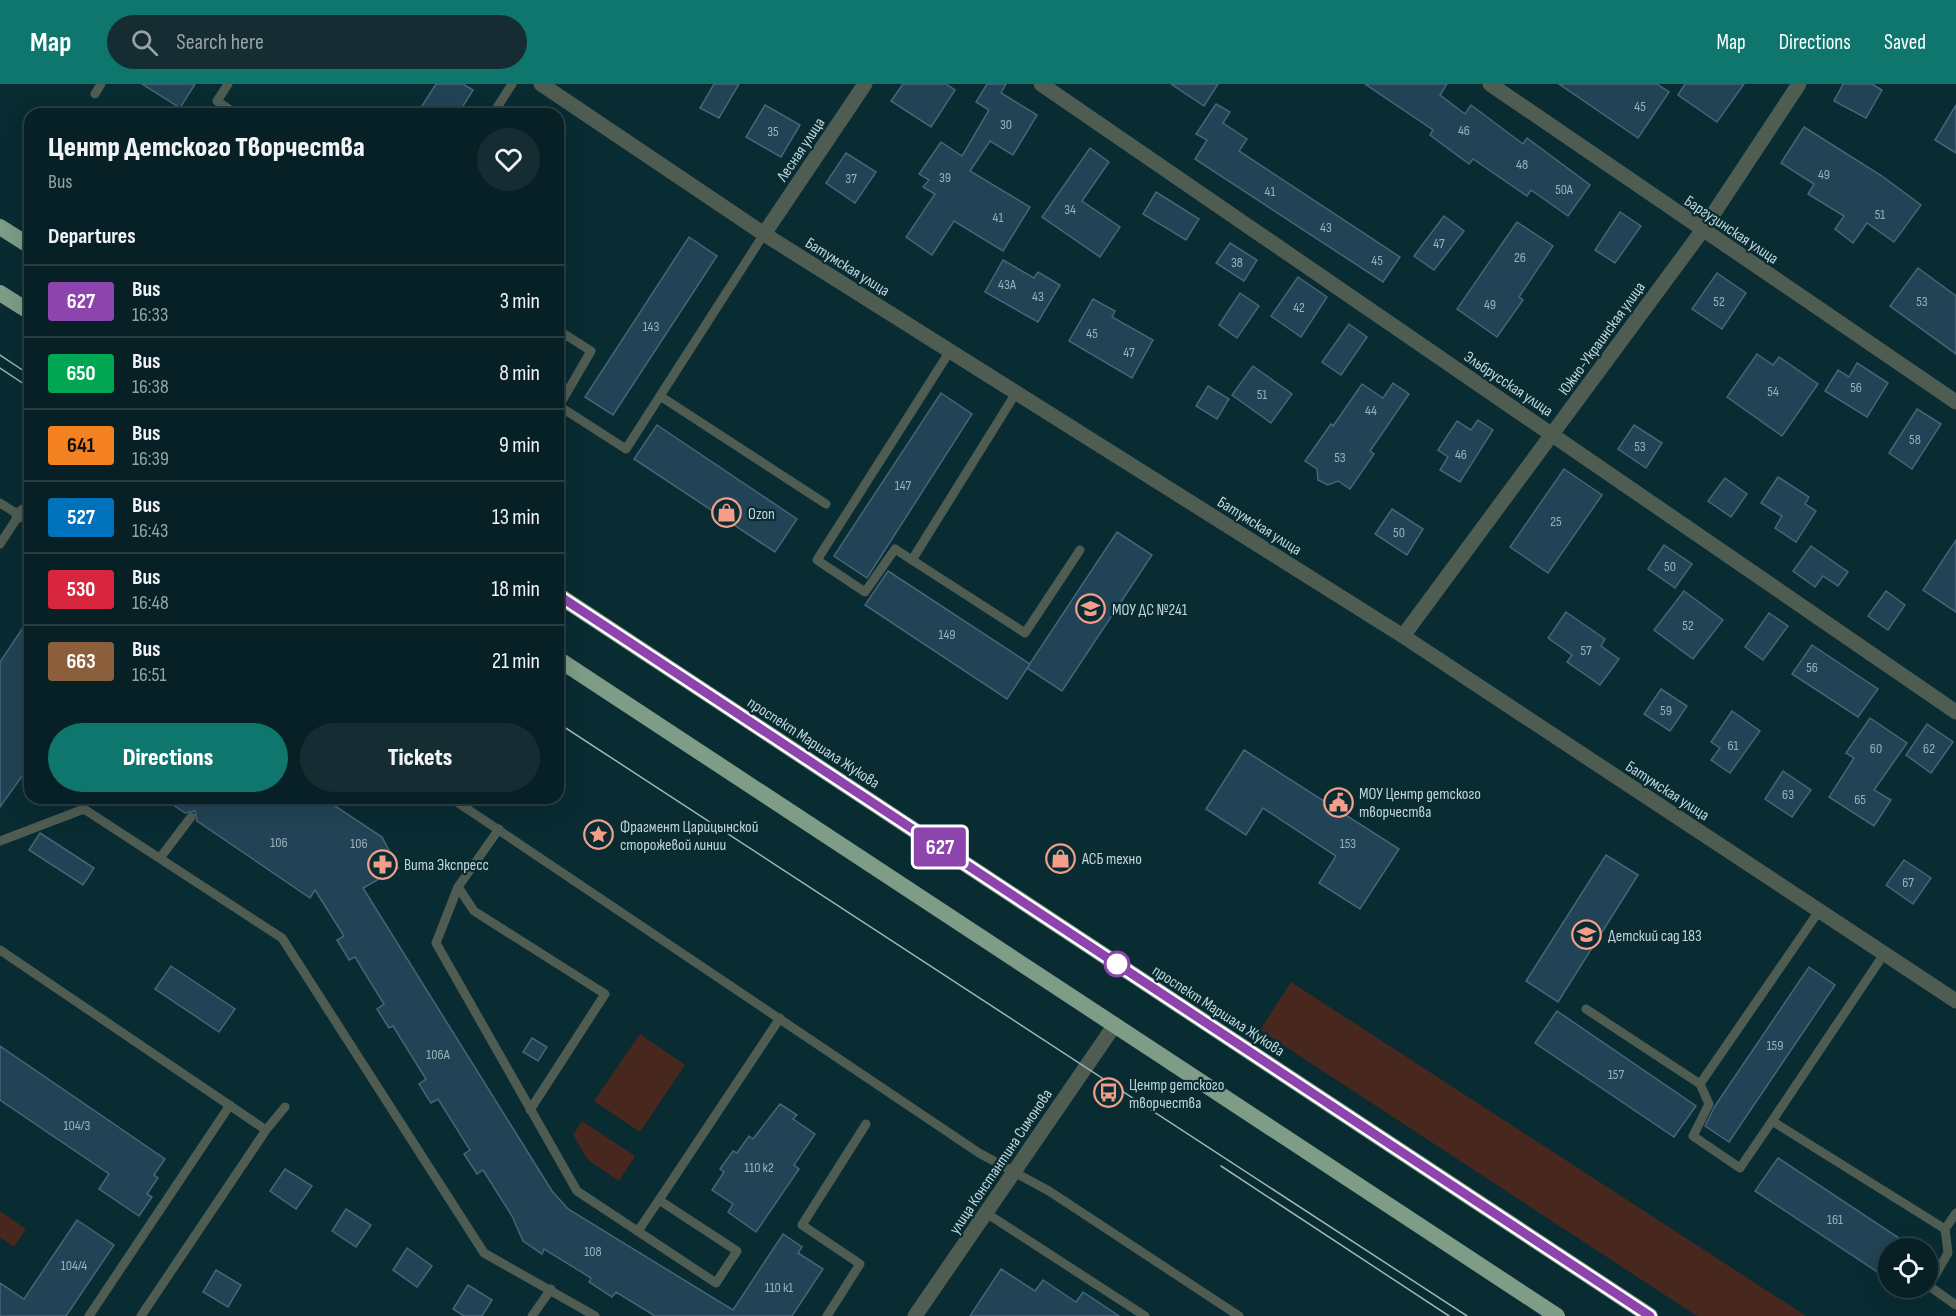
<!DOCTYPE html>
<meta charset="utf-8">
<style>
:root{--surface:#072026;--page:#152d32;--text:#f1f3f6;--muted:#98a3a7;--line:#283e43;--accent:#0f766e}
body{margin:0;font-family:"Sofia Sans Condensed",sans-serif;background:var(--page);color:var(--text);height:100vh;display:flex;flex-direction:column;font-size:22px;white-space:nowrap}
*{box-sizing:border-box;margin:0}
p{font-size:20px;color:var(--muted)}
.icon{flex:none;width:33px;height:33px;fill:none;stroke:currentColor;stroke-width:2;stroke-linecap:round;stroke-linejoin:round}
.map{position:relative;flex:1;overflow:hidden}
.details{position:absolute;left:24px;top:24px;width:540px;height:696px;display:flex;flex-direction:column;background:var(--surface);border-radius:18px;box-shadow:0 6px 24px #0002,0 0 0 2px var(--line)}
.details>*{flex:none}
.badge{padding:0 12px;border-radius:4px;font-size:21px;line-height:39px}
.buttons{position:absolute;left:1878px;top:1154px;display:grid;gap:12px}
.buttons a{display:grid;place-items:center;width:60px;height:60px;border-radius:50%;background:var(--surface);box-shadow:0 6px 24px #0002,0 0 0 2px var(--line);font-size:30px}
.map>.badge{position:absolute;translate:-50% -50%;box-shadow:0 0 0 3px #fff}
h2{padding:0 24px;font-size:22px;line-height:54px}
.round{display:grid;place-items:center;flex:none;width:63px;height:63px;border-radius:32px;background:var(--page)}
.overview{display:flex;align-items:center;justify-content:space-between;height:102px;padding:0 24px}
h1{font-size:28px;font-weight:800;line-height:45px}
.action{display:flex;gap:12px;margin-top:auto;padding:12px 24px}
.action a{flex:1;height:69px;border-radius:36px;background:var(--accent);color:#fff;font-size:24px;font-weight:800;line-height:69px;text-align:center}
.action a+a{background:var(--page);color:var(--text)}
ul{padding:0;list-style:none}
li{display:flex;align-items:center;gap:18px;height:72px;padding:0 24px;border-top:2px solid var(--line)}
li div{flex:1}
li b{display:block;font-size:22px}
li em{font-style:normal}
li .badge{min-width:66px;font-weight:700;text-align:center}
header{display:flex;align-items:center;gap:36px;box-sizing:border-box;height:84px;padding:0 30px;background:var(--accent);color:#fff}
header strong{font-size:28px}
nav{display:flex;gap:33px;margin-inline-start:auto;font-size:21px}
.search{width:420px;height:54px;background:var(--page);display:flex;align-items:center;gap:15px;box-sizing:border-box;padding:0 21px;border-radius:33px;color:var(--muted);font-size:22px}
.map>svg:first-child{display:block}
.green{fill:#48271f}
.building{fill:#224355;stroke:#446679;stroke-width:1.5}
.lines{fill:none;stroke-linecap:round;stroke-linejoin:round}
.service{stroke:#4f5c52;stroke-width:9}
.minor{stroke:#4f5c52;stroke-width:15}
.trunk{stroke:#7e9c86;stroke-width:16}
.tram{stroke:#9db5bb;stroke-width:1.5}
.line-casing{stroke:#fff;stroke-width:14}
.line{stroke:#8e44ad;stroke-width:9}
.stop-dot{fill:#fff;stroke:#8e44ad;stroke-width:3}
.labels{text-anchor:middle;stroke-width:4.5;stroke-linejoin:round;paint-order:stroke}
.number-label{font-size:14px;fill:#98b1ba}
.street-label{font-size:16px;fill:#c0d6dc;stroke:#092b32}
.poi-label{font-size:16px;fill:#c0d6dc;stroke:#092b32;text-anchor:start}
</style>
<header>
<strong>Map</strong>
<div class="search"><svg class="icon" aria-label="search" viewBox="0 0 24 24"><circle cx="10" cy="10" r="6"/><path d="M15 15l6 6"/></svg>Search here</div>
<nav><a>Map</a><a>Directions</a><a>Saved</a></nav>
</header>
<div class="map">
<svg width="1956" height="1232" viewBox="0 0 1956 1232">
<rect width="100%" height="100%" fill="#092b32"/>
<g class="green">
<path d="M1291,898L1806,1232H1697L1260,946Z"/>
<path d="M640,950L685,981L640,1048L594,1017Z"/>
<path d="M582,1037L635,1072L619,1097L588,1076L573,1051Z"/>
<path d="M0,1127L26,1145L14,1163L0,1153Z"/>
</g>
<g class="building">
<path d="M142,0H195L180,24Z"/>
<path d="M436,0H463L473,6L458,30H417Z"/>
<path d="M714,0H739L719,34L700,24Z"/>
<path d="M903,0H946L955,6L931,43L891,17Z"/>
<path d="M987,0H1006L1001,9L1037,31L1013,71L990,57L970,87L1030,123L1003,167L954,137L932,171L906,153L935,110L923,103L929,96L919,90L941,58L962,72L989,26L976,18Z"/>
<path d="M1171,0H1218L1204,22Z"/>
<path d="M1365,0H1447L1440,11L1465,30L1471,21L1523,60L1527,54L1590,101L1568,132L1531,106L1527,112L1473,75L1469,80L1430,51L1433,46Z"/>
<path d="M1559,0H1657L1669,8L1638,54Z"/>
<path d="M1685,0H1744L1717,38L1678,11Z"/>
<path d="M1843,0H1872L1882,6L1866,34L1834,17Z"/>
<path d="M1216,20L1230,28L1223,39L1247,55L1239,67L1400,173L1383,198L1195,75L1207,56L1196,50Z"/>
<path d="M765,21L800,41L781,73L746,53Z"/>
<path d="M1956,21V69L1935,56Z"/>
<path d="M1804,43L1882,92L1921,121L1894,158L1867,139L1853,159L1835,145L1844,132L1808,110L1814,100L1781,79Z"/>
<path d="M1090,64L1109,78L1082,117L1120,143L1100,173L1042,133Z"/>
<path d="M846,69L876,88L855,119L826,99Z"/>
<path d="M1156,108L1199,135L1186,156L1143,130Z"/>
<path d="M1620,128L1641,142L1615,179L1595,166Z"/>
<path d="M1444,132L1464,147L1434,186L1414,172Z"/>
<path d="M1517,138L1553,162L1519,213L1523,216L1497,253L1457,225Z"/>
<path d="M689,153L717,172L613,331L585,313Z"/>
<path d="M1230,159L1257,176L1244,197L1216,179Z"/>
<path d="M1003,176L1034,194L1038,188L1060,201L1038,238L985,208Z"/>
<path d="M1918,184L1956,212V270L1890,222Z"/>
<path d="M1717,189L1746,209L1722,245L1692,225Z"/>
<path d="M1298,193L1327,213L1301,253L1271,232Z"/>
<path d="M1240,209L1259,222L1237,254L1219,241Z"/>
<path d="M1093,215L1115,227L1112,233L1153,256L1132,294L1069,257Z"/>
<path d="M1349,240L1367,253L1341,291L1322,278Z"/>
<path d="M1757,270L1773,281L1779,273L1818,300L1782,352L1727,313Z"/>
<path d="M1857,279L1888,299L1867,333L1825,307L1838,286L1849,293Z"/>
<path d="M1253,282L1292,310L1271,339L1232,311Z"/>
<path d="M1393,299L1409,310L1370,367L1374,370L1350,405L1338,397L1328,401L1318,396L1317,385L1305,377L1331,340L1333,342L1362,300L1383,314Z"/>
<path d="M1208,302L1229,315L1217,335L1196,322Z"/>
<path d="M941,309L972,330L867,494L834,472Z"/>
<path d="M1917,325L1941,340L1912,385L1889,369Z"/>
<path d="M1478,336L1493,346L1460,398L1440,386L1448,373L1438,366L1457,337L1471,346Z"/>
<path d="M657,341L797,435L775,468L634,375Z"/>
<path d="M1634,341L1662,359L1646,384L1618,365Z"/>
<path d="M1564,385L1602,411L1548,489L1510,463Z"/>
<path d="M1778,393L1809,413L1805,420L1816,427L1796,458L1775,444L1782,432L1761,419Z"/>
<path d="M1725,394L1747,410L1731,433L1708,417Z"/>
<path d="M1392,425L1423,445L1407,471L1375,450Z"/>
<path d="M1117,448L1152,471L1062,607L1027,584Z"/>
<path d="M1956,456V528L1923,506Z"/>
<path d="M1664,461L1692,480L1675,504L1648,485Z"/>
<path d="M1811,462L1848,488L1838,502L1823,492L1815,503L1793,487Z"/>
<path d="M888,487L1030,580L1007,615L865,521Z"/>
<path d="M1684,507L1723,536L1693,575L1654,546Z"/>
<path d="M1886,507L1905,521L1888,546L1868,532Z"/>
<path d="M1566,528L1605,555L1601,562L1619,575L1600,601L1567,578L1572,571L1548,554Z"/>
<path d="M1769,529L1788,542L1763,576L1745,563Z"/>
<path d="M30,533V681L0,723V578Z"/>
<path d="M1812,561L1878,605L1858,633L1792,590Z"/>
<path d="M1661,605L1687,622L1670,647L1644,630Z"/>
<path d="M1732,627L1760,647L1730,689L1711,676L1720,664L1711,658Z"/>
<path d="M1870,634L1907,659L1874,706L1891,716L1874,742L1829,713L1854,674L1846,669Z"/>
<path d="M1927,640L1953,658L1931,689L1906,671Z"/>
<path d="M1244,666L1399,765L1360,825L1319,799L1336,772L1263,724L1246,751L1206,725Z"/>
<path d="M1783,687L1811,706L1792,733L1765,715Z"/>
<path d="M163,714H323L382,753L398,784L363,804L552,1107L568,1125L733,1226L783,1150L802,1163L798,1169L823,1185L792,1232H655L616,1208L612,1213L589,1198L591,1194L544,1165L542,1170L523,1157L512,1132L483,1086L477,1090L464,1070L470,1066L438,1015L431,1019L419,1000L426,995L393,942L389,944L377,925L384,920L355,873L349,876L337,856L344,852L315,806L310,814L197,737L195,727L185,729Z"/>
<path d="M40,749L94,784L83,801L29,766Z"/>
<path d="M1606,771L1638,791L1558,918L1526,897Z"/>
<path d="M1904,776L1931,794L1913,820L1886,801Z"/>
<path d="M171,882L235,925L219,948L155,905Z"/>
<path d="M1809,883L1835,901L1729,1058L1705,1042L1715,1022Z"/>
<path d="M1557,927L1696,1022L1674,1053L1535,959Z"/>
<path d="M532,954L547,963L538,977L523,968Z"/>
<path d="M0,962L165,1075L154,1091L158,1094L147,1110L152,1113L139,1132L99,1105L109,1090L0,1016Z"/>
<path d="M780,1020L797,1031L793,1035L815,1050L794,1081L799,1085L756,1148L728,1128L733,1120L712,1106L724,1088L720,1085L733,1067L737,1069L749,1052L753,1055Z"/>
<path d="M1778,1074L1914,1164H1888V1195L1755,1107Z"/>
<path d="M285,1085L312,1102L296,1125L270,1107Z"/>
<path d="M346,1125L371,1141L356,1163L332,1147Z"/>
<path d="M77,1136L114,1161L66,1232H0V1199L24,1215Z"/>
<path d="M407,1164L432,1182L417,1203L393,1186Z"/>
<path d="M1001,1185L1035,1207L1043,1196L1076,1218L1083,1208L1119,1232H970Z"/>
<path d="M216,1186L241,1201L228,1223L203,1208Z"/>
<path d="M468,1201L492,1216L482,1232H464L453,1225Z"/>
</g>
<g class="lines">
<g class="service">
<path d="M228,0L217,17L236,30"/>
<path d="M95,10L101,0"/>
<path d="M493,30L512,0"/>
<path d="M764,150L660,312L826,420"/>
<path d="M558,246L591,267L559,322L626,365L660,312"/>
<path d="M1016,309L912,476L1025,549L1080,466"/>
<path d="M0,419L30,438"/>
<path d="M0,460L19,431"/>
<path d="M912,476L895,465L865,508L817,476L950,267"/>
<path d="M451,714L979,1069L1049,1107L1239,1232"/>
<path d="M499,745L458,803L436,859L577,1107L716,1199L737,1167L659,1116L780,934"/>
<path d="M0,757L84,725L282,854L484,1169L595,1232"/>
<path d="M160,774L191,733"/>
<path d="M458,803L474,827L605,910L530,1026"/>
<path d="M0,866L266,1046"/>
<path d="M1884,870L1772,1037L1945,1145"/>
<path d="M1586,925L1700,1000L1709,1020L1693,1052L1740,1084L1772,1037"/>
<path d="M1700,1000L1819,827"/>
<path d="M986,1129L1145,1232"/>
<path d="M1956,1129L1945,1145L1948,1169L1929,1202L1956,1221"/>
<path d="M638,1147L659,1116"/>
<path d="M89,1232L230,1021"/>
<path d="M141,1232L266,1046L285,1023"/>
<path d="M532,1232L551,1205"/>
<path d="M827,1232L860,1180L802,1141L866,1040"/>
</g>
<g class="minor">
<path d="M541,0L764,150L1403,552L1956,917"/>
<path d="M1041,0L1956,628"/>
<path d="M1490,0L1956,318"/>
<path d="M764,150L865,0"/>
<path d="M19,431L30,424"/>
<path d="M1403,552L1702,147L1799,0"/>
<path d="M915,1232L1114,942"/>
</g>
<g class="trunk">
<path d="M0,143L30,162"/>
<path d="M0,209L30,228"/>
<path d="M558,511L1650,1232"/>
<path d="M558,575L1557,1232"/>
</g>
<g class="tram">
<path d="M0,271L30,291"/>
<path d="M0,284L30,304"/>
<path d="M558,639L1467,1232"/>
<path d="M1221,1082L1449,1232"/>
</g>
</g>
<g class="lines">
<defs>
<path id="line" d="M558,511L1650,1232"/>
</defs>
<use href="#line" class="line-casing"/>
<use href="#line" class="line"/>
</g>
<defs>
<symbol id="shop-ring" viewBox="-11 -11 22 22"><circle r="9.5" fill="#092b32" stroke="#f49e89" stroke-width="1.5"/><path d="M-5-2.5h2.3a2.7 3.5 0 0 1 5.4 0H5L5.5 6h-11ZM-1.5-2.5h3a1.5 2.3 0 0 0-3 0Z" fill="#f49e89"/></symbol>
<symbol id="school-ring" viewBox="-11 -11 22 22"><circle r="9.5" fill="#092b32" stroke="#f49e89" stroke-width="1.5"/><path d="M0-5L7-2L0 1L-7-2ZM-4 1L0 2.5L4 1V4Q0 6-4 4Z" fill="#f49e89"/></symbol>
<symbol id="civic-ring" viewBox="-11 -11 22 22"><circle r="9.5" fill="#092b32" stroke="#f49e89" stroke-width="1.5"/><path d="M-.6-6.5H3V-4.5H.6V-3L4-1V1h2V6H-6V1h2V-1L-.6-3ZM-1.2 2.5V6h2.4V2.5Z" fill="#f49e89"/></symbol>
<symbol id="sight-ring" viewBox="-11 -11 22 22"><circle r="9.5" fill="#092b32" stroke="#f49e89" stroke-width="1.5"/><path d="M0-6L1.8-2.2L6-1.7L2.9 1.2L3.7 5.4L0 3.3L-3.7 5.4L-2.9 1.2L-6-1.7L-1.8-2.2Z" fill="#f49e89"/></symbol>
<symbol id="pharmacy-ring" viewBox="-11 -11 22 22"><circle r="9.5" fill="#092b32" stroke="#f49e89" stroke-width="1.5"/><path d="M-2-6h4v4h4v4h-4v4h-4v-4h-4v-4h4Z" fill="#f49e89"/></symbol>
<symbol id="bus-ring" viewBox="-11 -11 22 22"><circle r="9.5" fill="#092b32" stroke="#f49e89" stroke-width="1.5"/><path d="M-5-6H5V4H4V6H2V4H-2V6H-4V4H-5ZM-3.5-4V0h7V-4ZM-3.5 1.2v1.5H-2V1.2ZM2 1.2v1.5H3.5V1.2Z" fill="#f49e89"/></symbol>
</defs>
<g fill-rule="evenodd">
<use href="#shop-ring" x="710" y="412" width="33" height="33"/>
<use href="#school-ring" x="1074" y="508" width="33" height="33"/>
<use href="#civic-ring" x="1322" y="702" width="33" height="33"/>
<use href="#sight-ring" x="582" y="734" width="33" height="33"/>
<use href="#shop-ring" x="1044" y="758" width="33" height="33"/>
<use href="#pharmacy-ring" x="366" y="764" width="33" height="33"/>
<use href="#school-ring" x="1570" y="834" width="33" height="33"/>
<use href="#bus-ring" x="1092" y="992" width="33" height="33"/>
</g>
<circle class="stop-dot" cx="1117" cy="880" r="12"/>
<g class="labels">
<g class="number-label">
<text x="1640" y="27">45</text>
<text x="1006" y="45">30</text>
<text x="1464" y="51">46</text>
<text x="773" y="52">35</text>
<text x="1522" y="85">48</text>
<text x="1824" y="95">49</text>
<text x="945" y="98">39</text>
<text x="851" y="99">37</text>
<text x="1564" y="110">50А</text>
<text x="1270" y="112">41</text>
<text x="1070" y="130">34</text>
<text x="1880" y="135">51</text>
<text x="998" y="138">41</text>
<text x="1326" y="148">43</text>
<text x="1439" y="164">47</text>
<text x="1520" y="178">26</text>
<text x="1377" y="181">45</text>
<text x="1237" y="183">38</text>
<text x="1007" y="205">43А</text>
<text x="1038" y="217">43</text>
<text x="1719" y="222">52</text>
<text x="1922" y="222">53</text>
<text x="1490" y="225">49</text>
<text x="1299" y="228">42</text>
<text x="651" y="247">143</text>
<text x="1092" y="254">45</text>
<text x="1129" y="273">47</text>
<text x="1856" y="308">56</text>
<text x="1773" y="312">54</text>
<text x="1262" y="315">51</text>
<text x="1371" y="331">44</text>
<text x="1915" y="360">58</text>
<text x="1640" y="367">53</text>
<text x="1461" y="375">46</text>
<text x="1340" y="378">53</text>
<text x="903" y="406">147</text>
<text x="1556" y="442">25</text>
<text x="1399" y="453">50</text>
<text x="1670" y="487">50</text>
<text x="1688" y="546">52</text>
<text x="947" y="555">149</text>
<text x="1586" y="571">57</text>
<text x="1812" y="588">56</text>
<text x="1666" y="631">59</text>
<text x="1733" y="666">61</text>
<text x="1876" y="669">60</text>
<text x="1929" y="669">62</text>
<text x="1788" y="715">63</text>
<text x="1860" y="720">65</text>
<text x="279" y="763">106</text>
<text x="359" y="764">106</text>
<text x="1348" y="764">153</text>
<text x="1908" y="803">67</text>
<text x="1775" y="966">159</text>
<text x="438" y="975">106А</text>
<text x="1616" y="995">157</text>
<text x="77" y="1046">104/3</text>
<text x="759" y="1088">110 к2</text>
<text x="1835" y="1140">161</text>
<text x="593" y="1172">108</text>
<text x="74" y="1186">104/4</text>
<text x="779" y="1208">110 к1</text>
</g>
<g class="street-label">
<text transform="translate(800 65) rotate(-56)" y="6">Лесная улица</text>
<text transform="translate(1732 145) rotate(34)" y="6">Баргузинская улица</text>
<text transform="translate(848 182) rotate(32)" y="6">Батумская улица</text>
<text transform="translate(1601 254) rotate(-54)" y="6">Южно-Украинская улица</text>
<text transform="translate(1509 299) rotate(34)" y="6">Эльбрусская улица</text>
<text transform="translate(1260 441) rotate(32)" y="6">Батумская улица</text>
<text transform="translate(814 658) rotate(33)" y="6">проспект Маршала Жукова</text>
<text transform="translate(1668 706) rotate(33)" y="6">Батумская улица</text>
<text transform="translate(1219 926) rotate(33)" y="6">проспект Маршала Жукова</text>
<text transform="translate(1000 1077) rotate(-56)" y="6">улица Константина Симонова</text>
</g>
<g class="poi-label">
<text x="748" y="435">Ozon</text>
<text x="1112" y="531">МОУ ДС №241</text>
<text x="1359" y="715">МОУ Центр детского<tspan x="1359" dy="18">творчества</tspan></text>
<text x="620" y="748">Фрагмент Царицынской<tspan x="620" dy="18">сторожевой линии</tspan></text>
<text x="1082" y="780">АСБ техно</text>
<text x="404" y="786">Вита Экспресс</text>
<text x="1608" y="857">Детский сад 183</text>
<text x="1129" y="1006">Центр детского<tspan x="1129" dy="18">творчества</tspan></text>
</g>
</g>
</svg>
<div class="buttons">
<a><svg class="icon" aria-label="locate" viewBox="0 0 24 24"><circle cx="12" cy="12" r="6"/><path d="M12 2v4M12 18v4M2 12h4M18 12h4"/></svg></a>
</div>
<b class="badge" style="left:940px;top:763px;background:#8e44ad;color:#fff">627</b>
<section class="details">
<div class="overview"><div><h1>Центр Детского Творчества</h1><p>Bus</p></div><a class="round"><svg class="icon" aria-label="heart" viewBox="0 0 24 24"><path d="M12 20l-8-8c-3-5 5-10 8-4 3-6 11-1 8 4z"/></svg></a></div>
<h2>Departures</h2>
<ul>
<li><span class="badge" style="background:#8e44ad;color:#fff">627</span><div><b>Bus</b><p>16:33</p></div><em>3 min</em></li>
<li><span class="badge" style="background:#00a651;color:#fff">650</span><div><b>Bus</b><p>16:38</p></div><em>8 min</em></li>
<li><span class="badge" style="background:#f58220;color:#111">641</span><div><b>Bus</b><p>16:39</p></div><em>9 min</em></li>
<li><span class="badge" style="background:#0072bc;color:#fff">527</span><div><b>Bus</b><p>16:43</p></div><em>13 min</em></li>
<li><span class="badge" style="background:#d7263d;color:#fff">530</span><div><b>Bus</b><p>16:48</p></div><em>18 min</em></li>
<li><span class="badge" style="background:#8b5e3c;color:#fff">663</span><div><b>Bus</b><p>16:51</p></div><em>21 min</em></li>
</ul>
<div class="action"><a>Directions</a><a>Tickets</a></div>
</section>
</div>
